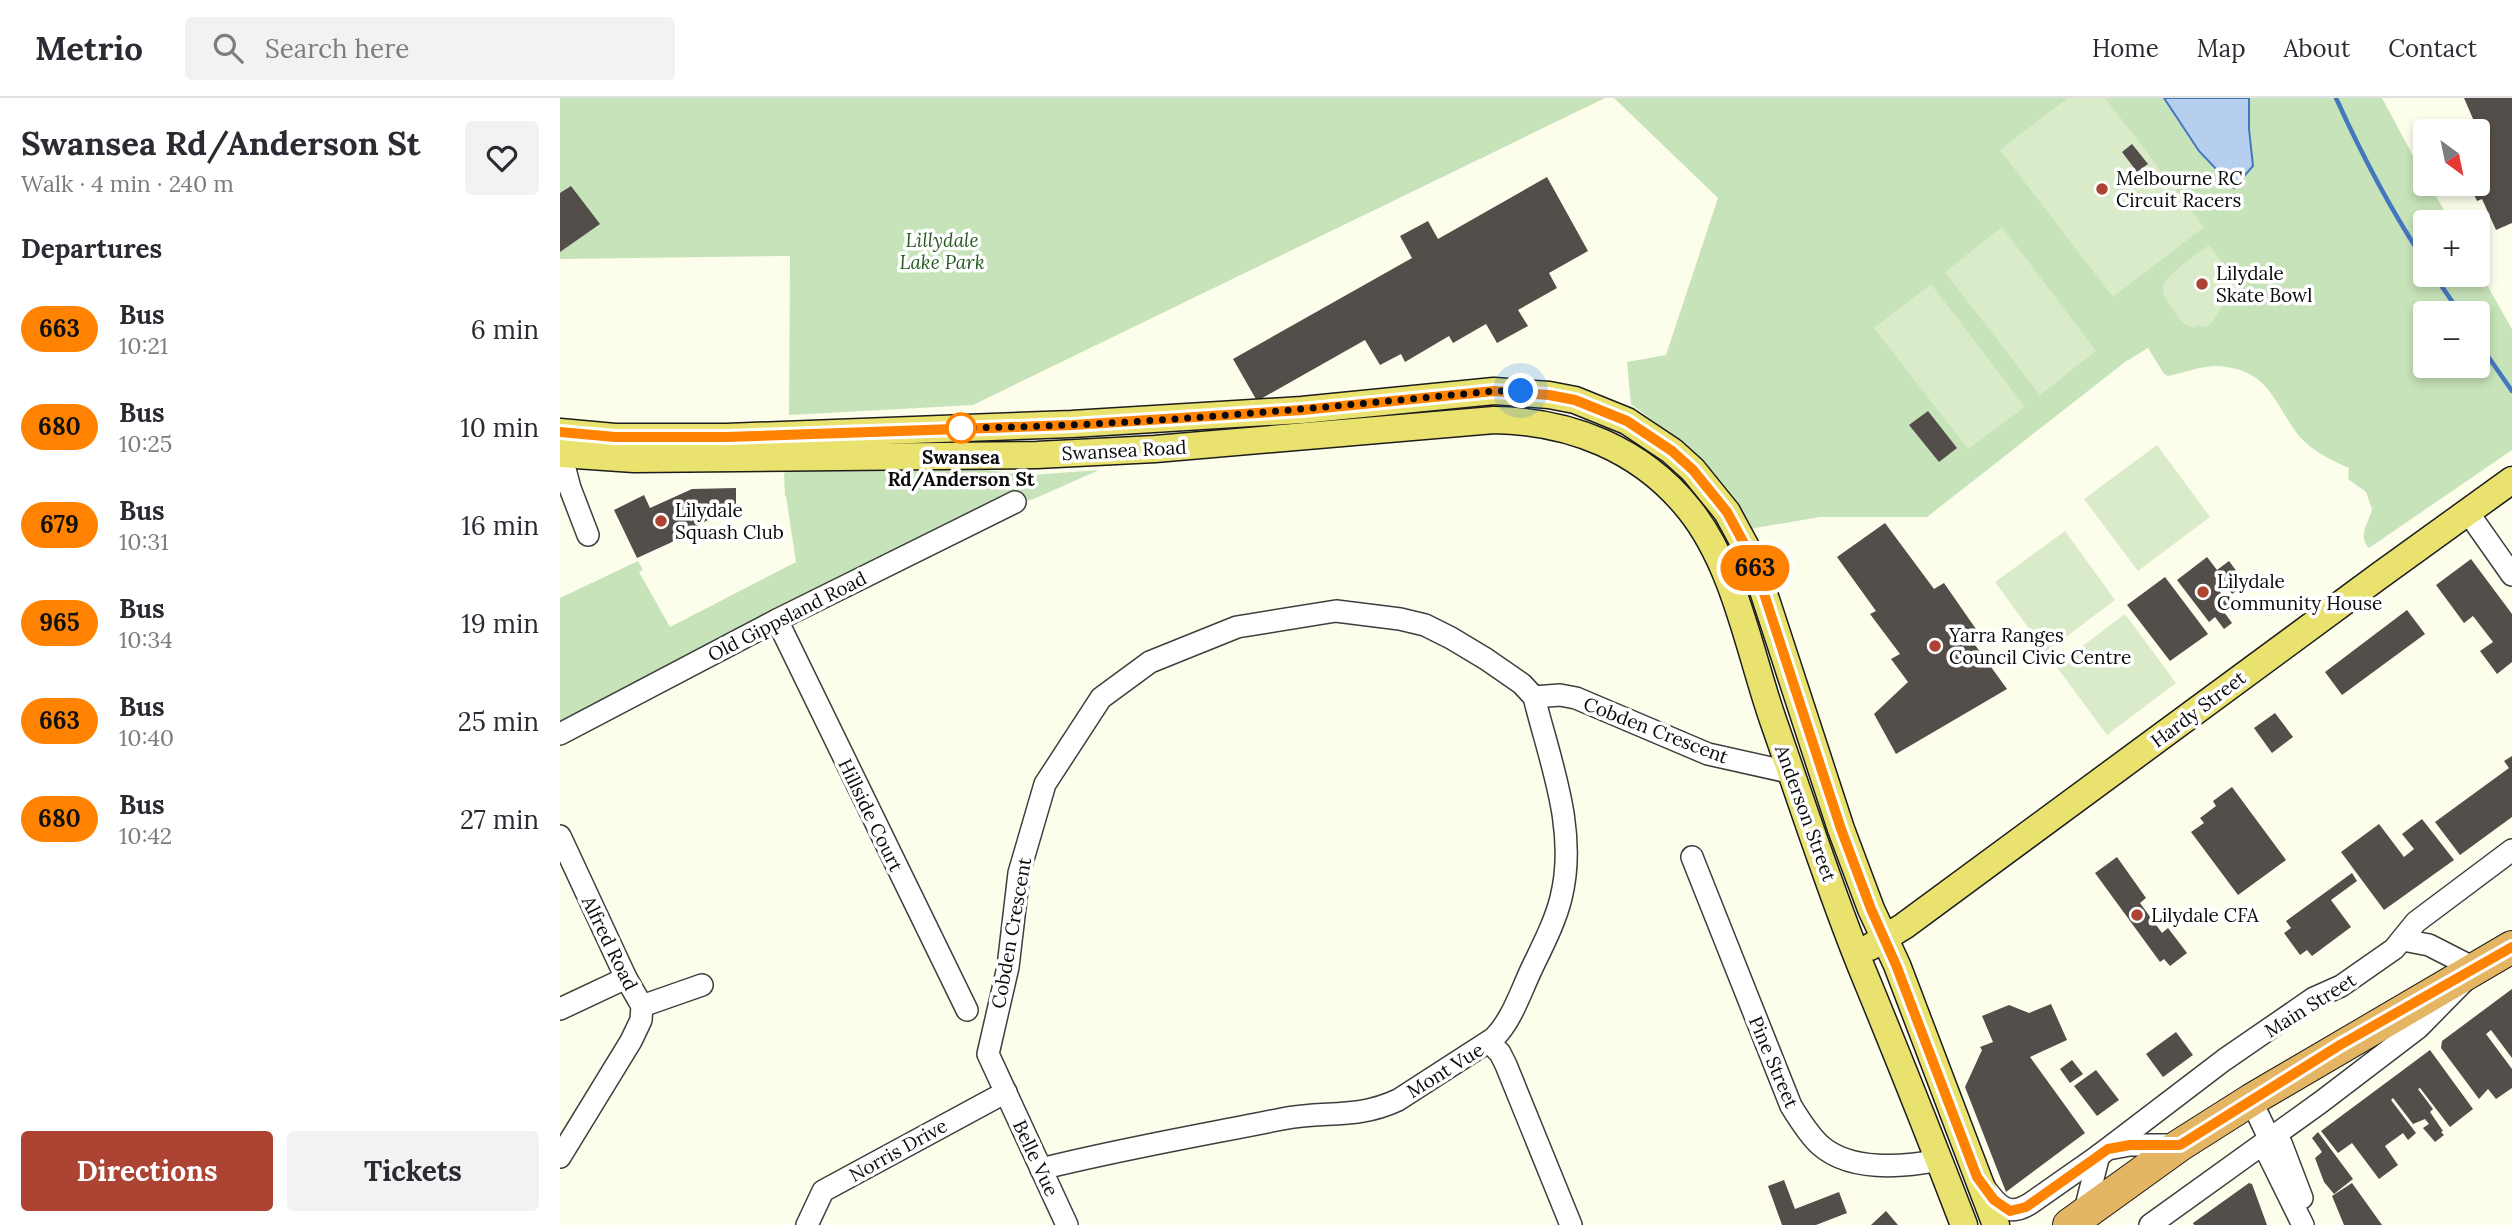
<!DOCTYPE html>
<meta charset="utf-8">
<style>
:root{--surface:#fff;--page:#f2f2f3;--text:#2b2b33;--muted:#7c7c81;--line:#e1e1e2;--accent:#ac4333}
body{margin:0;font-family:Lora,serif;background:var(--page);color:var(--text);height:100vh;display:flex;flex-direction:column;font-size:26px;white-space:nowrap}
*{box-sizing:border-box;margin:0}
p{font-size:23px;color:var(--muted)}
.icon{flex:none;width:38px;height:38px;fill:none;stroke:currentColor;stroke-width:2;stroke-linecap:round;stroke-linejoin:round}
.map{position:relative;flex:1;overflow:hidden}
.details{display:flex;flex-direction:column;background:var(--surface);width:560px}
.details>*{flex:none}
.badge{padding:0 14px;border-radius:23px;font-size:24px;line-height:46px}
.needle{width:46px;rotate:147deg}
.buttons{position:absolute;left:1853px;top:21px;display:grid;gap:14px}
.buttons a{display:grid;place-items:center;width:77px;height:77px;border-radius:7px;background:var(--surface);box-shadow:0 4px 10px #0003;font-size:35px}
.you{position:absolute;width:35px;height:35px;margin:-18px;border:5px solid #fff;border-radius:50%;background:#1a73e8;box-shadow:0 0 0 10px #1a73e833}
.map>.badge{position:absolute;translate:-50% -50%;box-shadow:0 0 0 4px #fff}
h2{padding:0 21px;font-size:26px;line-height:63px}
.round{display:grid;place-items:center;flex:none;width:74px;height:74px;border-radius:7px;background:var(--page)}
.summary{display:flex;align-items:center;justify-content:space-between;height:119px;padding:0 21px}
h1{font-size:33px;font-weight:700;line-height:52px}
.action{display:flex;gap:14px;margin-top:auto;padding:14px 21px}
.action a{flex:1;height:80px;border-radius:7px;background:var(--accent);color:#fff;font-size:28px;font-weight:700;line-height:80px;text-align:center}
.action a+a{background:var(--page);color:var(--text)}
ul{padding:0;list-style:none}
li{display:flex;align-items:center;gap:21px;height:98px;padding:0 21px}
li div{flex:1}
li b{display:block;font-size:26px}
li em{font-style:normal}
li .badge{min-width:77px;font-weight:700;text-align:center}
header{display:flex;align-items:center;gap:42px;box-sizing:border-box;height:98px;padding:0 35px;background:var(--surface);border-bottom:2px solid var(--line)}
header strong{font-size:33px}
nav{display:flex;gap:38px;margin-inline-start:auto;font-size:24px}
.search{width:490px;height:63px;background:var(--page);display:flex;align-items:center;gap:18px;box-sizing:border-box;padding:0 24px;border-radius:7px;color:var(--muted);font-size:26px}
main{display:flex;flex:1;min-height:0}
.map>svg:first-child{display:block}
.green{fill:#c7e3b9;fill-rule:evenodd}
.pitch{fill:#daebca}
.water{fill:#b6cfef;stroke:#4577be;stroke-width:2}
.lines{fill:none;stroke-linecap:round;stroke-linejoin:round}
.stream{stroke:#4577be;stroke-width:4.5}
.building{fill:#534e49}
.minor-casing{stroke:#3e3e3e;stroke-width:24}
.major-casing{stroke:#1c1c1c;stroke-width:29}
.highway-casing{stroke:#1c1c1c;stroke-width:34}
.minor{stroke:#fff;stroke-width:21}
.major{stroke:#eae26f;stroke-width:26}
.highway{stroke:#e4b562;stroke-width:32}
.line-casing{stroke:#fff;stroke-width:16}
.line{stroke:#ff8200;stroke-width:10}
.walk{stroke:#0b0b0b;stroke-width:7;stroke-dasharray:0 12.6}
.poi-dot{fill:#ac4333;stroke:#fff;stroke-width:2.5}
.stop-dot{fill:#fff;stroke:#ff8200;stroke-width:3.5}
.labels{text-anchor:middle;stroke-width:7;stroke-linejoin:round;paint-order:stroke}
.poi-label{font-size:19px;fill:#0b0b0b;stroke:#fff;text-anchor:start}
.park-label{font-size:19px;font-style:italic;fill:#255b23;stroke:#fff}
.street-label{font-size:19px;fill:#0b0b0b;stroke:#fff}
.stop-label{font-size:19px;font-weight:bold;fill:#0b0b0b;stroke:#fff}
</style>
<header>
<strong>Metrio</strong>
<div class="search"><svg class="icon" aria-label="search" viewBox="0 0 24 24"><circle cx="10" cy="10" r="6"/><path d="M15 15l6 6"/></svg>Search here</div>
<nav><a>Home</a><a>Map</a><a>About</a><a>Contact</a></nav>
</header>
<main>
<section class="details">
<div class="summary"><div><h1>Swansea Rd/Anderson St</h1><p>Walk · 4 min · 240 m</p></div><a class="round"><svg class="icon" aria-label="heart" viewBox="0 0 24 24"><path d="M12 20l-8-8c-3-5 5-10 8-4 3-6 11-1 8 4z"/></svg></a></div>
<h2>Departures</h2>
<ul>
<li><span class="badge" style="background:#ff8200;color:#111">663</span><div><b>Bus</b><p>10:21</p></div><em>6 min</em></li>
<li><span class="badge" style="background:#ff8200;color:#111">680</span><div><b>Bus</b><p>10:25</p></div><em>10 min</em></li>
<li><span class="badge" style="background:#ff8200;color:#111">679</span><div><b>Bus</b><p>10:31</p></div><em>16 min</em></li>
<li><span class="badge" style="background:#ff8200;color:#111">965</span><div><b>Bus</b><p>10:34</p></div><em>19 min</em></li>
<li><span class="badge" style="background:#ff8200;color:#111">663</span><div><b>Bus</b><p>10:40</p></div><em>25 min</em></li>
<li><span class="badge" style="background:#ff8200;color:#111">680</span><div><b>Bus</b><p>10:42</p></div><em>27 min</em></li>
</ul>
<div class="action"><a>Directions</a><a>Tickets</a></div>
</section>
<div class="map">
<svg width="1952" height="1127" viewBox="0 0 1952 1127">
<rect width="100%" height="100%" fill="#fdfdec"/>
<g class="green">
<path d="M0,0H1045L413,307L229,317L230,158L0,161Z"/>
<path d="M1054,0H1822L1865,80L1866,86H1869L1891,124H1866V177H1918V171L1952,231V352L1809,450C1797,438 1809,425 1812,411L1806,394L1788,381L1789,370C1771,362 1752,353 1739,338C1713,304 1709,270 1656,268C1641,268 1623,275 1608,278L1604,276L1588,250L1565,264L1367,419H1260L1190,431L1164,390L1135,355L1071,306L1067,264L1106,257L1158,100ZM1866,215H1918V268H1866Z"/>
<path d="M425,372L470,377L539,372L476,400L442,411L106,570L0,623V500L78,463L83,472L79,474L110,529L236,464L226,398H225L224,376L226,373Z"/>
</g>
<g class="pitch">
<path d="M1508,0H1545L1644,129L1553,199L1440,52Z"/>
<path d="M1442,129L1536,253L1480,297L1385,174Z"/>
<path d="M1649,147L1687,197L1672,209L1664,205L1653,223L1646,229L1637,226L1636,230C1621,227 1619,221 1612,210C1608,204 1602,197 1603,189C1605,177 1639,155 1649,147Z"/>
<path d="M1371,186L1465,309L1408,351L1314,230Z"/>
<path d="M1597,347L1650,419L1578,473L1524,401Z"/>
<path d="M1505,433L1555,502L1486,554L1435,484Z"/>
<path d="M1565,516L1616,585L1547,637L1496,568Z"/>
</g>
<path class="water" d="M1604,0H1689V31L1693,68L1674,90L1639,53Z"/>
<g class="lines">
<g class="stream">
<path d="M1776,0C1802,57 1831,113 1866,165"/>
<path d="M1874,177L1900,215"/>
<path d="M1918,244L1952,293"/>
</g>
</g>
<g class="building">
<path d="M1904,0H1952V125L1936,132L1922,101L1917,103L1909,86H1918V54L1926,51Z"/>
<path d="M1572,46L1588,66L1577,74L1562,54Z"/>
<path d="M987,79L1028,153L989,175L997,190L958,212L968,228L937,245L926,226L893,245L889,238L845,264L841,256L820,267L805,242L697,303L673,261L852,160L840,138L868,123L878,141Z"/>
<path d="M11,88L40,126L0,154V95Z"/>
<path d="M1368,313L1397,350L1379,364L1349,327Z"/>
<path d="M176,390V407H152L146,410L151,420L110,445L77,460L54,412L84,397L90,410L132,391Z"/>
<path d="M1325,425L1374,491L1384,485L1418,534L1410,540L1447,591L1336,656L1314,616L1348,584L1331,561L1340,556L1310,516L1316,513L1277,459Z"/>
<path d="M1647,459L1657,472L1669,463L1686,486L1672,496L1664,486L1658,491L1671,508L1664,514L1672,525L1664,531L1655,519L1649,524L1617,482Z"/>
<path d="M1911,461L1952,516V564L1937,576L1920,553L1933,544L1913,518L1904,525L1876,487Z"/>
<path d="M1605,479L1648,536L1610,563L1567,507Z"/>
<path d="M1847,512L1865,536L1782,597L1765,574Z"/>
<path d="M1715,615L1733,639L1712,655L1694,630Z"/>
<path d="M1952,658V719L1900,757L1875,724L1949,670L1944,663Z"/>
<path d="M1672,689L1726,762L1678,797L1631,734L1644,725L1640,720L1656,708L1653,703Z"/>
<path d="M1862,721L1894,762L1824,812L1781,754L1819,726L1844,759L1854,751L1842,736Z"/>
<path d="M1557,759L1586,800L1580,805L1602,835L1608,830L1627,855L1610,868L1604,861L1600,864L1535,775Z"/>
<path d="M1792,775L1797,783L1771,802L1791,829L1752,858L1747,852L1740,857L1724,835L1731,830L1726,823Z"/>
<path d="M1952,891V960L1931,932L1926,936L1952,971V990L1936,1001L1928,991L1919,1001L1881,950L1882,943Z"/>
<path d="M1491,906L1507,942L1470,959L1525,1035L1446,1094L1405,989L1422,952L1420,949L1433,944L1422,918L1449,907L1469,915Z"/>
<path d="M1616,934L1633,957L1603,979L1586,956Z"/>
<path d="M1870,952L1913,1011L1890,1029L1860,990L1858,991L1873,1011L1870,1014L1883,1033L1881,1034L1884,1037L1875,1044L1863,1030L1869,1026L1865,1021L1853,1026L1833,1000L1831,1002L1856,1035L1848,1042L1843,1035L1825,1048L1838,1067L1819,1081L1792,1045L1778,1055L1761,1033Z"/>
<path d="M1512,962L1523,976L1510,985L1500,971Z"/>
<path d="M1536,972L1559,1002L1537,1018L1514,988Z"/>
<path d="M1758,1034L1793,1081L1774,1096L1764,1084L1755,1060L1762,1054L1752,1040Z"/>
<path d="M1224,1082L1235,1111L1279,1094L1287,1115L1256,1127H1222L1208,1088Z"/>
<path d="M1689,1085L1692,1086L1707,1127H1634L1633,1125Z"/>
<path d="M1792,1085L1822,1127H1784L1772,1098Z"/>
<path d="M1326,1113L1338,1127H1311Z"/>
</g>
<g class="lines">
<defs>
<g id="minor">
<path d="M1,356L10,390L28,437"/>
<path d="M1907,413L1952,477"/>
<path d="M217,522L407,912"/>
<path d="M0,636L217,522L455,404"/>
<path d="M0,738L66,880L82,908L81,922L71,943L0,1059"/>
<path d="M1132,759L1231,1008C1240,1022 1248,1036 1260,1047C1290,1074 1344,1069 1380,1062"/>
<path d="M82,908L142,887"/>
<path d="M0,911L66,880"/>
<path d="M929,944L940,955L946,967L1011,1127"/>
<path d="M1691,1002L1709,1040L1706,1052L1743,1127"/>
<path d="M1709,1040L1721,1045L1742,1100"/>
<path d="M1542,1055L1664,962L1754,900L1781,888L1834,851L1856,824L1952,752"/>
<path d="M481,1071C560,1051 642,1037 722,1021C765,1012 795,1022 838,1002L934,940C952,922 961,893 972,870C983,847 995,824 1001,800C1018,732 990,664 974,599"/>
<path d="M1424,1089C1438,1108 1448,1120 1471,1105L1548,1051L1570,1047H1620"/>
<path d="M1524,1116L1539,1057"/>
<path d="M247,1127L263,1093L446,994"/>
<path d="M507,1127L428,956L448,869L459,775L485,686L541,600L590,564L677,529L776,513L840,521L865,527L891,540L926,561L962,586L974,599L1000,597L1016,600L1148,656L1233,675"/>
<path d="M1590,1127L1761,1004L1858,930L1916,871L1869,847L1843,842"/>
</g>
<g id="major">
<path d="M0,334L55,339H166L512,326L742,312L934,293L989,297L1015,302L1067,323L1112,353L1133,372L1167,414L1193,462L1281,731L1311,811L1337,867L1436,1127"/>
<path d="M0,356L74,361L477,357L595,351L934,322C1010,323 1081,351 1129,411C1175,468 1189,553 1213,622C1242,705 1269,790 1302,871C1337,956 1371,1041 1404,1127"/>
<path d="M1310,849L1344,828L1819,478L1952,382"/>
</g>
<path id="highway" d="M1509,1127L1620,1047L1691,1002L1952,849"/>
</defs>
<use href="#minor" class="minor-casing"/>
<use href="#major" class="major-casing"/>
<use href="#highway" class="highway-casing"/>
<use href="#minor" class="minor"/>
<use href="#major" class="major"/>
<use href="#highway" class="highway"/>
</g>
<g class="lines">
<defs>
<path id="line" d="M0,334L55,339H166L512,327L742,312L934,293L989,297L1015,302L1067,323L1112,353L1133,372L1167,414L1193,462L1281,731L1311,811L1336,867L1417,1079L1434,1102L1450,1113L1466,1109L1548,1051L1570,1047H1620L1780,947L1952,849"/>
</defs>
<use href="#line" class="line-casing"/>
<use href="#line" class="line"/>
<path class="walk" d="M401,330C579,328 757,310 934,293H961"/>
</g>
<g class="poi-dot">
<circle cx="1542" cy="91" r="7"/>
<circle cx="1642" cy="186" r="7"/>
<circle cx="101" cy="423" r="7"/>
<circle cx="1643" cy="494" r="7"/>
<circle cx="1375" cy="548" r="7"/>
<circle cx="1577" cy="817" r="7"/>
</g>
<circle class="stop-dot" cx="401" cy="330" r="14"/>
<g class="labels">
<g class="poi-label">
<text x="1556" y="87">Melbourne RC<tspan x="1556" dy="22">Circuit Racers</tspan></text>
<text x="1656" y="182">Lilydale<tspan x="1656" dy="22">Skate Bowl</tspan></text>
<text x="115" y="419">Lilydale<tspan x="115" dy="22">Squash Club</tspan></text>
<text x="1657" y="490">Lilydale<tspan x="1657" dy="22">Community House</tspan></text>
<text x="1389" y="544">Yarra Ranges<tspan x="1389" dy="22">Council Civic Centre</tspan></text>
<text x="1591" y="824">Lilydale CFA</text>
</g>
<g class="park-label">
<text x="382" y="149">Lillydale<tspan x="382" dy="22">Lake Park</tspan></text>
</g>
<g class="street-label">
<text transform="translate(564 352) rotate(-3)" y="7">Swansea Road</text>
<text transform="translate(227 518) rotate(-27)" y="7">Old Gippsland Road</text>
<text transform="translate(1638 611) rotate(-37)" y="7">Hardy Street</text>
<text transform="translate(1096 632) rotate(21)" y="7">Cobden Crescent</text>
<text transform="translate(1246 715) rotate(70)" y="7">Anderson Street</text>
<text transform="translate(311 717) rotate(64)" y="7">Hillside Court</text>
<text transform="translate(451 835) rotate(-80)" y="7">Cobden Crescent</text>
<text transform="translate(50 845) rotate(64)" y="7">Alfred Road</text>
<text transform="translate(1750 907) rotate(-32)" y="7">Main Street</text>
<text transform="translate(1214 964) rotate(67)" y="7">Pine Street</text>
<text transform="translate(885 972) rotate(-32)" y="7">Mont Vue</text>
<text transform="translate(338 1052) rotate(-29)" y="7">Norris Drive</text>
<text transform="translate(476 1060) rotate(65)" y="7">Belle Vue</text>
</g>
<g class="stop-label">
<text x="401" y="366">Swansea<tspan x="401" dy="22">Rd/Anderson St</tspan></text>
</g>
</g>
</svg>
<div class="buttons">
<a><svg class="needle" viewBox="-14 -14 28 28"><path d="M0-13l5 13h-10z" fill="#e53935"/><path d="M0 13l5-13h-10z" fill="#7c7c81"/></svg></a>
<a>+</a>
<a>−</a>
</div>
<div class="you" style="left:961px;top:293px"></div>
<b class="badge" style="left:1195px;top:470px;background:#ff8200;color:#111">663</b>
</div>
</main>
